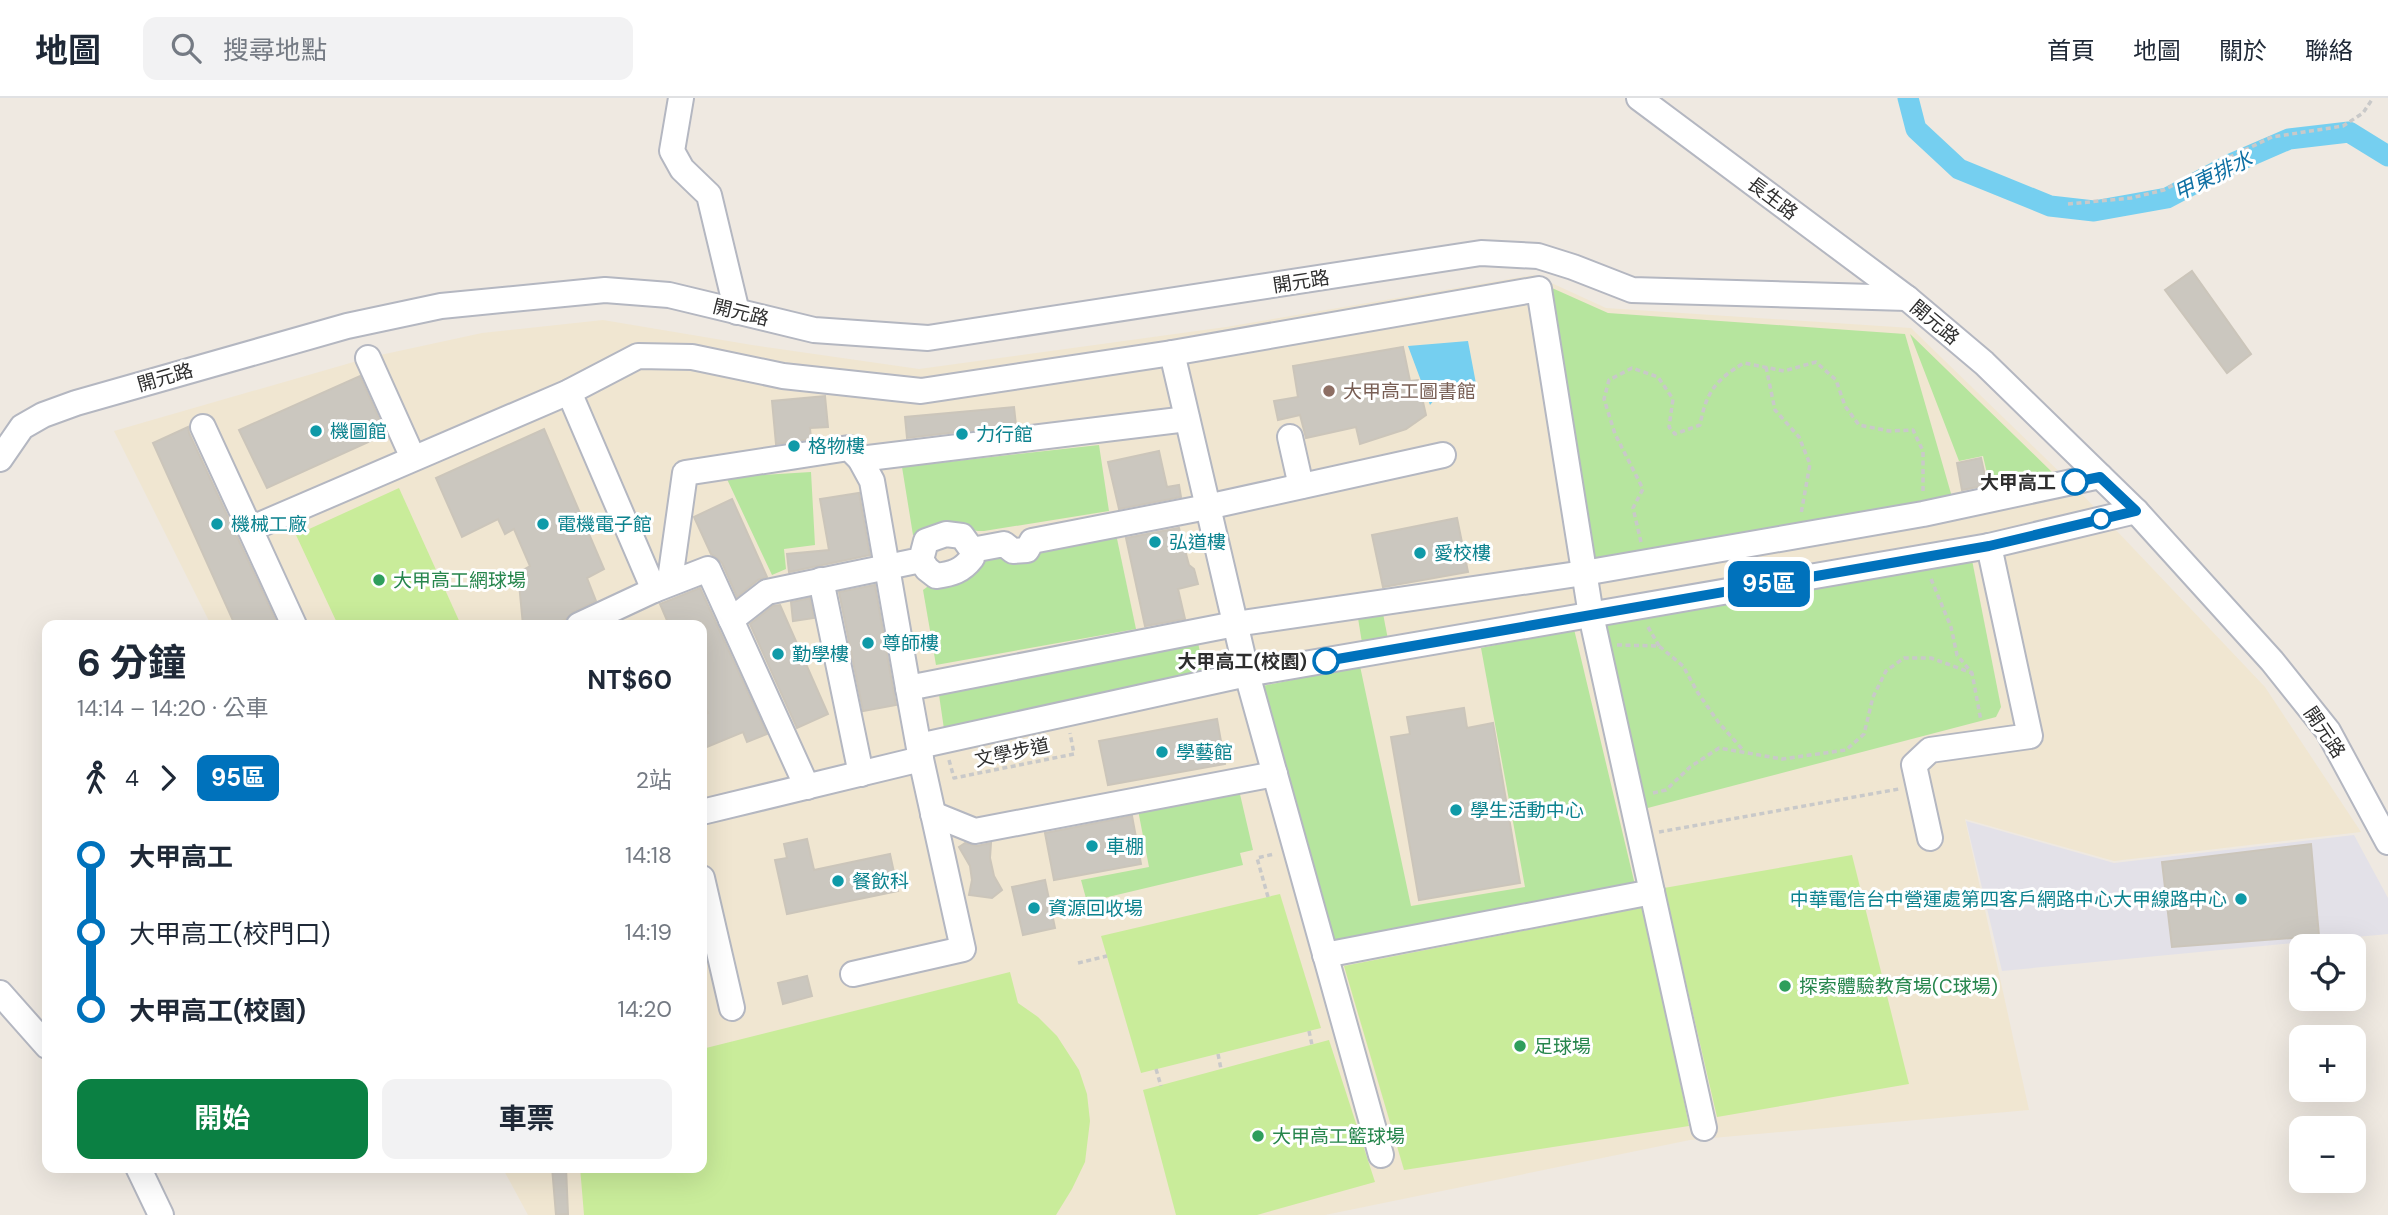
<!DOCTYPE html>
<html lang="zh-TW">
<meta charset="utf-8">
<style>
:root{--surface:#fff;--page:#f2f2f3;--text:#1f2937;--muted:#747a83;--line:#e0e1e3;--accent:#0b8043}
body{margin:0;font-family:"DM Sans","Noto Sans TC",sans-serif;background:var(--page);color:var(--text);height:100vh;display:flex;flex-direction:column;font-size:26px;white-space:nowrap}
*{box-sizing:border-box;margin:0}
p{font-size:23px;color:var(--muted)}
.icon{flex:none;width:38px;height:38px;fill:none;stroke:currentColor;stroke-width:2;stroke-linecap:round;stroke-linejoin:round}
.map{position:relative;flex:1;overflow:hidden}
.sheet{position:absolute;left:42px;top:522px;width:665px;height:553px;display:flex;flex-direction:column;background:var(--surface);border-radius:14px;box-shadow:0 7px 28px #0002}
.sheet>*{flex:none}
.badge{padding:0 14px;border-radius:10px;font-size:24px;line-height:46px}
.controls{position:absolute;left:2289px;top:836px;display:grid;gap:14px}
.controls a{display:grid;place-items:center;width:77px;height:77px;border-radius:14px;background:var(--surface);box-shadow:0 7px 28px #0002;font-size:35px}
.map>.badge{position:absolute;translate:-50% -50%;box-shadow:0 0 0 4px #fff}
.legs{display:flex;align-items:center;gap:10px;height:77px;padding:0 35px;font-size:23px}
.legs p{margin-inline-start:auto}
.summary{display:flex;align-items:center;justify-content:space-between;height:119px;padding:0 35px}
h1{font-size:38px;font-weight:700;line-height:52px}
.button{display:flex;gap:14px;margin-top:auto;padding:14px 35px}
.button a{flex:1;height:80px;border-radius:14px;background:var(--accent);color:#fff;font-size:28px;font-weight:700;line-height:80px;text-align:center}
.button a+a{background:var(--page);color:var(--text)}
ul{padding:0 35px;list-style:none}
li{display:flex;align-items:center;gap:24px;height:77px;font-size:26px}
li i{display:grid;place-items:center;width:10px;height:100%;margin:0 9px;background:currentColor}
li i::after{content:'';width:18px;height:18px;margin:-9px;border:5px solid;border-radius:50%;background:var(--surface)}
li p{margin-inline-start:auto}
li:first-child i{background:linear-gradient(#0000 50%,currentColor 0)}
li:last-child i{background:linear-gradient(currentColor 50%,#0000 0)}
header{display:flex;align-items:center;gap:42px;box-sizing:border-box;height:98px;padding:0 35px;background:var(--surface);border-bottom:2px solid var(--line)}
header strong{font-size:33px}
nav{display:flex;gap:38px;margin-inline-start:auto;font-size:24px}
.search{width:490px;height:63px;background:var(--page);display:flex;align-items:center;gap:18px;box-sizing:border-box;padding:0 24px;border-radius:14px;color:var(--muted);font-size:26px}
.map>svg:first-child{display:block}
.industrial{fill:#e3e1e8}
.education{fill:#f0e6d1}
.green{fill:#b6e59e}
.pitch{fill:#c9ec9a}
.water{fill:#75cff0}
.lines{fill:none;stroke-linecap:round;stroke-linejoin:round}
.canal{stroke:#75cff0;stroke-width:21}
.building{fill:#cbc7bf;stroke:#cbc5ba;stroke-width:2}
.minor-casing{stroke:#b4b7c1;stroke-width:28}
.path{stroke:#c9c9c9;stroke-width:3.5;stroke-dasharray:5 3.5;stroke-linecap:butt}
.minor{stroke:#fff;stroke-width:24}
.line-1-casing{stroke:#fff;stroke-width:16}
.line-1{stroke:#0072bc;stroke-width:10}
.education-dot{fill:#8d6e63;stroke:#fff;stroke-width:2.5}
.culture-dot{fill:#0f9aa8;stroke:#fff;stroke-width:2.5}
.stop-1-dot{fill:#fff;stroke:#0072bc;stroke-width:3.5}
.leisure-dot{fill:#2e9e5b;stroke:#fff;stroke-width:2.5}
.labels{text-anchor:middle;stroke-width:6;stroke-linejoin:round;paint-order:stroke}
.street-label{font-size:19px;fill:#2e2e2e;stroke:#fff}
.education-label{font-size:19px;fill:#785e54;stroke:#fff;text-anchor:start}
.culture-label{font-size:19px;fill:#0d838f;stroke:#fff;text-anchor:start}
.stop-label{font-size:19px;font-weight:bold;fill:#2e2e2e;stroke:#fff;text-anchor:end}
.leisure-label{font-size:19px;fill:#27864d;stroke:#fff;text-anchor:start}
.water-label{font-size:21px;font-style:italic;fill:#0d6fa3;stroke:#fff}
</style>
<header>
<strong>地圖</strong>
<div class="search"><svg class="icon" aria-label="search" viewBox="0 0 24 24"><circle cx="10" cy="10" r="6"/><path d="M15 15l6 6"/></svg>搜尋地點</div>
<nav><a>首頁</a><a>地圖</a><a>關於</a><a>聯絡</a></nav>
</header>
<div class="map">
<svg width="2388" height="1117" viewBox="0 0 2388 1117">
<rect width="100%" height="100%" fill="#efe9e1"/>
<path class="industrial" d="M1966,723L2114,765L2354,737L2388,800V836L2002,873Z"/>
<path class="education" d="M1534,177L1606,210L1911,230L2077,391L2265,589L2361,734L2114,763L1965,721L2029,1012L1690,1042L1325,1117H528L502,1069H702V527H211L114,333L371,259L482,235L603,222L752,247L919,271L1226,229Z"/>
<g class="green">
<path d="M1552,190L1608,215L1905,236L1954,406L1588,468Z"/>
<path d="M1910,236L2054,376L1989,384L1983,358L1959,363Z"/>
<path d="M1099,347L1109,413L984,433C980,433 976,433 972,432C960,431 951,420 939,425C927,430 929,435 913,437L902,369Z"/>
<path d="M811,374L815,447L784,451L786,471L772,477L726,379Z"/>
<path d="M1116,436L1136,531L936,567L923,492L927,489L983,463Z"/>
<path d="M1972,462L2001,609L1996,619L1640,712L1597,524Z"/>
<path d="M1382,510L1389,547L1363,551L1357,514Z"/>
<path d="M1574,531L1635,787L1329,846L1258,589L1360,568L1411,808L1525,789L1481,550Z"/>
<path d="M1196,535L1206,583L945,638L938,590Z"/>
<path d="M1239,692L1253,752L1240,755L1243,767L1087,804L1081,782L1149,769L1138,712Z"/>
</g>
<g class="pitch">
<path d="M399,390L461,527H338L296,437Z"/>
<path d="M1852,757L1909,986L1717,1019L1664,790Z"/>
<path d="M1280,796L1321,930L1141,975L1101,838Z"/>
<path d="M1645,809L1689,1028L1404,1072L1344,868Z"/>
<path d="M1010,874L1018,905L1038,919L1057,938L1079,972L1087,996L1090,1023L1085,1064L1072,1091L1056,1117H584L580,1069H702V951Z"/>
<path d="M1329,942L1375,1084L1257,1117H1176L1143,992Z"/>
</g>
<path class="water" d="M1468,243L1477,291L1440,295L1430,307L1408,248Z"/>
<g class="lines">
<path class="canal" d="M1908,0L1916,31L1959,71L2050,108L2094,113L2167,100L2231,66L2289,41L2349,34L2388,58"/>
</g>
<g class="building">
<path d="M2192,173L2251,256L2227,275L2165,192Z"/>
<path d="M1403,249L1410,283L1418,282L1426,317L1406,331L1360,346L1356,329L1306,340L1300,317L1278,322L1274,303L1298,299L1293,268Z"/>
<path d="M360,278L386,336L267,390L239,332Z"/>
<path d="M825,298L828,329L810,330L811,341L776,346L772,303Z"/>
<path d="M1014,309L1016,327L907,340L905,319Z"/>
<path d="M188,329L189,335L278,527H235L153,345Z"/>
<path d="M544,331L604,471L587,480L596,503L573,514L566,521L554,526L523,527L518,475L530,468L514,431L505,436L498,421L462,439L436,380Z"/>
<path d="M1159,353L1167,389L1179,387L1181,399L1119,411L1108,364Z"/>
<path d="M1981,360L1987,387L1962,392L1957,365Z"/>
<path d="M859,395L870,457L789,474L787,456L829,452L820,401Z"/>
<path d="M732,401L767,479L758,482L737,499L722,465L717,460L711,456L694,419Z"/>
<path d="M1457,420L1468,474L1383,489L1372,437Z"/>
<path d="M1179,430L1189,467L1194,471L1198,486L1178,491L1185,521L1145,528L1126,440Z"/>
<path d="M875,487L896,607L863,613L839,494Z"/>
<path d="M700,490L767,636L747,644L743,634L702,651V618L708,615L702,602V527H669L660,506Z"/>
<path d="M810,500L814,520L793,523L791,504Z"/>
<path d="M780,507L828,616L797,630L750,526L773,508Z"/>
<path d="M1464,610L1467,630L1493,625L1520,785L1419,802L1391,639L1410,636L1407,619Z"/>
<path d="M1217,621L1225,666L1108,687L1099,643Z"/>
<path d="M1132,718L1141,766L1054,782L1045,735Z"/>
<path d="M807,741L814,772L890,756L898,793L787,816L775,762L787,760L784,746Z"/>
<path d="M965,745L977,748L991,745L990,760L994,778L1002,792L992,800L969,797L972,782L970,768L959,749Z"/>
<path d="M2311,746L2319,838L2172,849L2162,764Z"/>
<path d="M1045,782L1055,830L1023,837L1012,789Z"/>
<path d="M807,878L812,898L783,906L778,885Z"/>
<path d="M552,1069H566L568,1116L556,1117Z"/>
</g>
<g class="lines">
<defs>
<g id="minor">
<path d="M681,0L672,53L682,71L709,97L737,214"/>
<path d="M1639,0L1907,200L1984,265L2136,413L2272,563L2328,633L2388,744"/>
<path d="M1172,255L1539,191L1591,517L1652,794L1325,857"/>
<path d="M368,260L413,360"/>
<path d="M569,294L654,492L579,527"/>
<path d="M203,329L250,431"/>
<path d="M1290,339L1301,388"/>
<path d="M0,361L22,329L43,317L76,305L347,228L441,208L605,192L669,197L814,232L928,240L1481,155L1538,158L1573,169L1632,192L1907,200"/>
<path d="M860,361L1187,321"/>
<path d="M921,462L927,471L936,478C952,476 962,473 972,460V452"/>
<path d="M821,482L861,676"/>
<path d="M731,522L767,494L921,462L926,443L946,436L962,438L972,452L1004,446L1013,453L1027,452L1032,443L1207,409L1443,357"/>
<path d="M294,527L250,431L569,294L638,258L692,259L783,278L921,293L1172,255L1247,576L1381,1057"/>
<path d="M908,590L921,661"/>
<path d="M919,648L1247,576L1989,448L2136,413"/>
<path d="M807,689L708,471L654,492L670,482L685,375L849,350L860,361L872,383L908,590L1235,526L1584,475L1923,416L2100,378"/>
<path d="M702,714L921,661L963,851L853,876"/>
<path d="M933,716L975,733L1275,676"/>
<path d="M1930,740L1914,667L1930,652L2030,638L1989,448"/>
<path d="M702,780L732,910"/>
<path d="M1652,794L1704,1030"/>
<path d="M0,895L47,948"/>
<path d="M138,1069L161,1117"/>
</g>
</defs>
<use href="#minor" class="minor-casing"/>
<g class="path">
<path d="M2068,106L2131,100L2164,92L2194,76L2272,39L2343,28L2363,15L2373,0"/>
<path d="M1766,269L1775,312L1799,339L1810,366L1801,416"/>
<path d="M1641,444L1633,410L1643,391L1615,336L1604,301L1609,282L1632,270L1658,279L1673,301L1669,329L1675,336L1700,327C1706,295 1715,282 1744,265L1784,273L1816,264L1836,282L1845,308L1859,327L1889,333L1913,332L1923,353V396"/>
<path d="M1931,481L1951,529L1957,557L1972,575L1981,623"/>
<path d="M1648,529L1659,548"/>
<path d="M1617,547L1659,548L1683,568L1698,595L1719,625L1744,653"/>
<path d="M949,662L954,680L1074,656L1070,635"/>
<path d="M1653,695L1666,692L1690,669L1719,650L1782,661L1846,652L1864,636L1873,599L1886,573L1904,560H1931L1972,575"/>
<path d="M1659,734L1899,691"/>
<path d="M1268,799L1257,760L1274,756"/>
<path d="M1078,865L1107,858"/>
<path d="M1309,933L1312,947"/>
<path d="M1218,956L1221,971"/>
<path d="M1156,971L1161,988"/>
</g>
<use href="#minor" class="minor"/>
</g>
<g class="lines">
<defs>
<path id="line-1" d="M1326,563L1989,448L2136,413L2100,379L2075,384"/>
</defs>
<use href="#line-1" class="line-1-casing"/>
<use href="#line-1" class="line-1"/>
</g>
<circle class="education-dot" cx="1329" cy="293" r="7"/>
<g class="culture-dot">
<circle cx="316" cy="333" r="7"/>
<circle cx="962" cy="336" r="7"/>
<circle cx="794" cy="348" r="7"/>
<circle cx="217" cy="426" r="7"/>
<circle cx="543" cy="426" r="7"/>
<circle cx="1155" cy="444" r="7"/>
<circle cx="1420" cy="455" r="7"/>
<circle cx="868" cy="545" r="7"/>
<circle cx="778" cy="556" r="7"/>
<circle cx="1162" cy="654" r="7"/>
<circle cx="1456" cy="712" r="7"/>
<circle cx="1092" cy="748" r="7"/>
<circle cx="838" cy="783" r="7"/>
<circle cx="2241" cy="801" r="7"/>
<circle cx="1034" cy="810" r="7"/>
</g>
<g class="stop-1-dot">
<circle cx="2075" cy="384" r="12"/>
<circle cx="2101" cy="421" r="9"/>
<circle cx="1326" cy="563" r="12"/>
</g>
<g class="leisure-dot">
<circle cx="379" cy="482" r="7"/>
<circle cx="1785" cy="888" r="7"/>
<circle cx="1520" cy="948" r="7"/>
<circle cx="1258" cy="1038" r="7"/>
</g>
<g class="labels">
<g class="street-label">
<text transform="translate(1773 100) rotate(37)" y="7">長生路</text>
<text transform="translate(1301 183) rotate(-9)" y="7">開元路</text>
<text transform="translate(741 214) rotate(14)" y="7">開元路</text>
<text transform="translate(1935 224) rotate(40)" y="7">開元路</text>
<text transform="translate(165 279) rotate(-16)" y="7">開元路</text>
<text transform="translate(2325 634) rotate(56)" y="7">開元路</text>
<text transform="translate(1012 654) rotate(-12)" y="7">文學步道</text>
</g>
<g class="education-label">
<text x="1343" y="300">大甲高工圖書館</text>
</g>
<g class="culture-label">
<text x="330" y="340">機圖館</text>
<text x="976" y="343">力行館</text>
<text x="808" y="355">格物樓</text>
<text x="231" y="433">機械工廠</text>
<text x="557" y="433">電機電子館</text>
<text x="1169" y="451">弘道樓</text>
<text x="1434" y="462">愛校樓</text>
<text x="882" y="552">尊師樓</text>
<text x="792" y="563">勤學樓</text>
<text x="1176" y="661">學藝館</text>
<text x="1470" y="719">學生活動中心</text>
<text x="1106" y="755">車棚</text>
<text x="852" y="790">餐飲科</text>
<text x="2227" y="808" text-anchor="end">中華電信台中營運處第四客戶網路中心大甲線路中心</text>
<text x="1048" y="817">資源回收場</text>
</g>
<g class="stop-label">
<text x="2056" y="391">大甲高工</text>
<text x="1307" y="570">大甲高工(校園)</text>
</g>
<g class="leisure-label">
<text x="393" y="489">大甲高工網球場</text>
<text x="1799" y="895">探索體驗教育場(C球場)</text>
<text x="1534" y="955">足球場</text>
<text x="1272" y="1045">大甲高工籃球場</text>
</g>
<g class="water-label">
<text transform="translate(2213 78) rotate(-26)" y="7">甲東排水</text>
</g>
</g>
</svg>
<div class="controls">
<a><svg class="icon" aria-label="locate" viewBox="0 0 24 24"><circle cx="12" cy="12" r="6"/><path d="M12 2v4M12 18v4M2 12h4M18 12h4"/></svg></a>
<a>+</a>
<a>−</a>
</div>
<b class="badge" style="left:1769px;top:486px;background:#0072bc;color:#fff">95區</b>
<section class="sheet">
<div class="summary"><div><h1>6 分鐘</h1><p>14:14 – 14:20 · 公車</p></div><b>NT$60</b></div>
<div class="legs"><svg class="icon" aria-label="walk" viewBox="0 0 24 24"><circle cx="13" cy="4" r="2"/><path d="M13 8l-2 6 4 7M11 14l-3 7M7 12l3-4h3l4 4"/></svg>4<svg class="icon" aria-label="forward" viewBox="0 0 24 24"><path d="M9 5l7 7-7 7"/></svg><b class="badge" style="background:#0072bc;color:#fff">95區</b><p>2站</p></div>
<ul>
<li><i style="color:#0072bc"></i><b>大甲高工</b><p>14:18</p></li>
<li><i style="color:#0072bc"></i><span>大甲高工(校門口)</span><p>14:19</p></li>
<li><i style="color:#0072bc"></i><b>大甲高工(校園)</b><p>14:20</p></li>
</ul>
<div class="button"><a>開始</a><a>車票</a></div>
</section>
</div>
